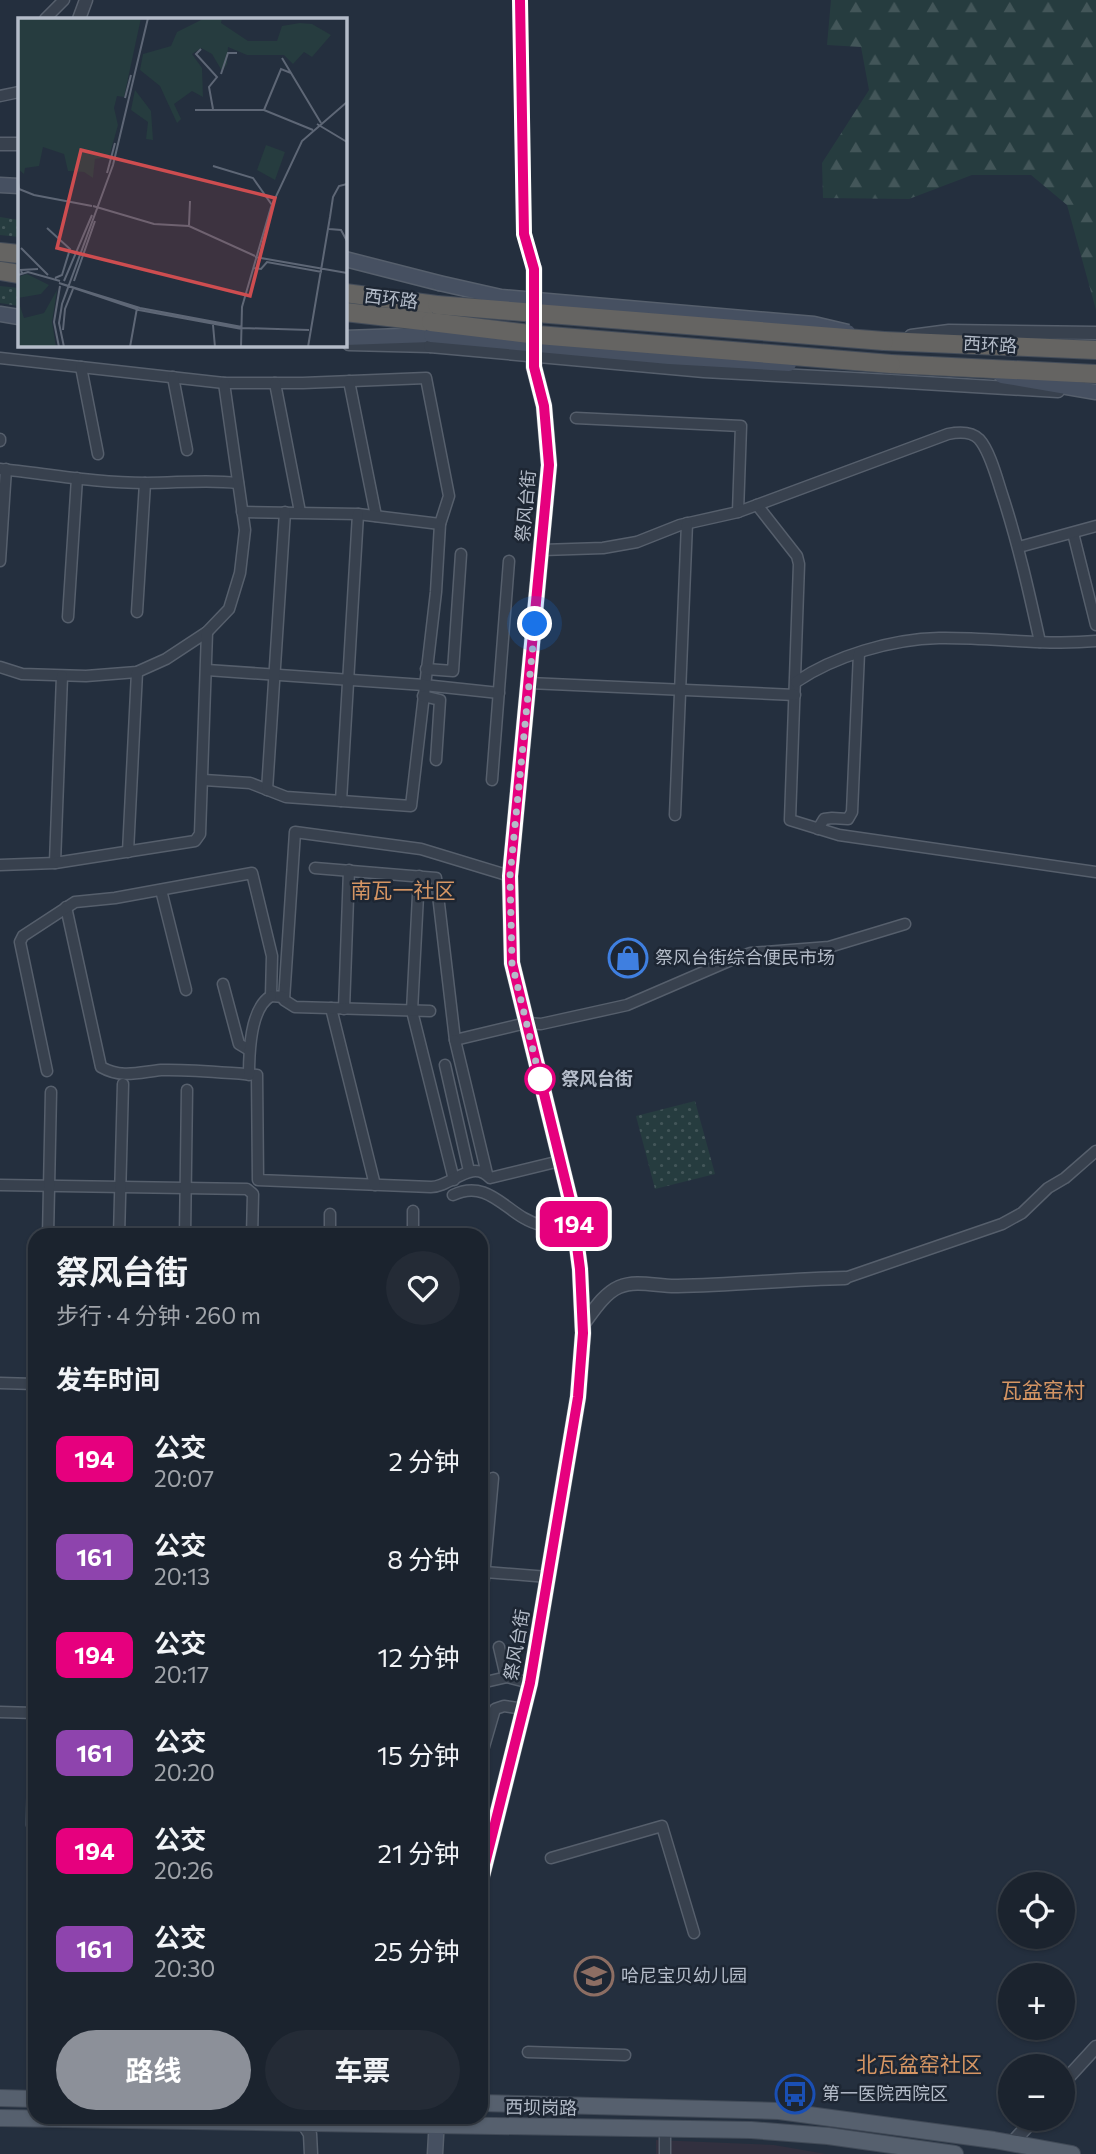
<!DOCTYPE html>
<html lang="zh">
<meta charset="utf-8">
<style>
:root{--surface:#1b232e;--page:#242b36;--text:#f1f3f6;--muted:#a0a4aa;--line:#39404a;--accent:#8c9099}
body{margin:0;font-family:Commissioner,"Noto Sans SC",sans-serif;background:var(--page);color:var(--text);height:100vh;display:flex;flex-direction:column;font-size:26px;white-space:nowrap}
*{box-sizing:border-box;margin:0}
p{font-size:23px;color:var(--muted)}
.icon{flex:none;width:38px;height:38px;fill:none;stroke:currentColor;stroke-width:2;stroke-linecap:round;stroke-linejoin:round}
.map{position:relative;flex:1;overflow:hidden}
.panel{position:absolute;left:28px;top:1228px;width:460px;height:896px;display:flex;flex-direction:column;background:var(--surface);border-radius:21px;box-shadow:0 2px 5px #0004,0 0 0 2px var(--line)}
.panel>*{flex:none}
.badge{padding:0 14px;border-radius:10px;font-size:24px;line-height:46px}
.tools{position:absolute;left:998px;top:1872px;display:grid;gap:14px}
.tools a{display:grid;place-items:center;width:77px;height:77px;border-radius:50%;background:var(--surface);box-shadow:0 2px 5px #0004,0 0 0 2px var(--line);font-size:35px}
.you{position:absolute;width:35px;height:35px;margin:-18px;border:5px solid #fff;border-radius:50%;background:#1a73e8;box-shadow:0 0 0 10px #1a73e833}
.map>.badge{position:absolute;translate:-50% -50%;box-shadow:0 0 0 4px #fff}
h2{padding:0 28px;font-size:26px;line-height:63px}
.round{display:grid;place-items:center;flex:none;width:74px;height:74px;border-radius:37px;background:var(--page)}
.summary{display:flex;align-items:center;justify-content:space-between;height:119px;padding:0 28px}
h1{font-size:33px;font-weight:700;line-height:52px}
.action{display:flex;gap:14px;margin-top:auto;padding:14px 28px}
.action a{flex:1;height:80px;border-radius:42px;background:var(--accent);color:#fff;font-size:28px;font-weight:700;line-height:80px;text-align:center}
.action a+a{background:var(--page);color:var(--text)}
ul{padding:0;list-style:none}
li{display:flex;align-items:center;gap:21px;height:98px;padding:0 28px}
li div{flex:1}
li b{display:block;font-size:26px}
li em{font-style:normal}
li .badge{min-width:77px;font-weight:700;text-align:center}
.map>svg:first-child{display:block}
.medical{fill:#32303f}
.grass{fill:url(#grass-dots)}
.forest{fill:url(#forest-firs)}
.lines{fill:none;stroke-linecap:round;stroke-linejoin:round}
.minor-casing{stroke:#565f6c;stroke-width:13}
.tertiary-casing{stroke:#565f6c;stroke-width:15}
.secondary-casing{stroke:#565f6c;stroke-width:17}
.primary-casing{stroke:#414a57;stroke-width:18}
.trunk-casing{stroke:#434c59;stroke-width:20}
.minor{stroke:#38414e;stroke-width:10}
.tertiary{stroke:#38414e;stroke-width:12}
.secondary{stroke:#465061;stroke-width:14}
.primary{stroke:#56606e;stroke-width:16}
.trunk{stroke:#656462;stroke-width:18}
.tertiary-bridge-casing{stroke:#565f6c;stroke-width:15;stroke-linecap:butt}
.secondary-bridge-casing{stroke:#565f6c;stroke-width:17;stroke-linecap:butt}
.trunk-bridge-casing{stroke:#434c59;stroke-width:20;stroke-linecap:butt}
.tertiary-bridge{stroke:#38414e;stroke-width:12}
.secondary-bridge{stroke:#465061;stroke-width:14}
.trunk-bridge{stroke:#656462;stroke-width:18}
.line-casing{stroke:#fff;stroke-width:16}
.line{stroke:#e6007e;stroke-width:10}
.walk{stroke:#b4bcc9;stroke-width:7;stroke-dasharray:0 12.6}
.stop-dot{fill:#fff;stroke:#e6007e;stroke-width:3.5}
.labels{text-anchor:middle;stroke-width:5;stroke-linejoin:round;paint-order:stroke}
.street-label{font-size:18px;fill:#b4bcc9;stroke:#1d2633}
.poi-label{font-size:18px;fill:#b4bcc9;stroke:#1d2633;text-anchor:start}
.stop-label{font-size:18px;font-weight:bold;fill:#b4bcc9;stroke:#1d2633;text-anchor:start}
.quarter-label{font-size:21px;fill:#d59563;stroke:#1d2633}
.inset-road{fill:none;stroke:#5e6776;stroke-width:2}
.view{fill:#ce4d50;fill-opacity:0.15;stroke:#ce4d50;stroke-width:3.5}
.inset-edge{fill:none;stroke:#b4bcc9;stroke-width:3.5}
</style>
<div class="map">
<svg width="1096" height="2154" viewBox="0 0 1096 2154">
<defs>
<pattern id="grass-dots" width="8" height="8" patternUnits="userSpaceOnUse" patternTransform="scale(1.75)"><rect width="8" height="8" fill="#263c3f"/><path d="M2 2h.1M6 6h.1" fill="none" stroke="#435659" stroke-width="1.8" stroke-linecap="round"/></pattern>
<pattern id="forest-firs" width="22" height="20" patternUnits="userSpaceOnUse" patternTransform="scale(1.75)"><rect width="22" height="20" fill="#263c3f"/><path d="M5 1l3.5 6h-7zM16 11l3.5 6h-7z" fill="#435659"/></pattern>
</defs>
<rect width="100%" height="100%" fill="#242f3e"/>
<path class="medical" d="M656,2140L774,2145L826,2154H656Z"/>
<g class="grass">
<path d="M0,217L19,220V237L0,235Z"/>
<path d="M0,286L19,288V306L0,303Z"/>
<path d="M695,1101L715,1174L655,1189L636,1116Z"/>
</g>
<path class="forest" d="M831,0H1096V310L1067,205L1031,175H972L909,199L823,198L822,163L869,90L861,47L827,45Z"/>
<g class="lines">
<defs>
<g id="minor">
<path d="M45,19L64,0"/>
<path d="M0,96L19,92"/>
<path d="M0,358L224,383H303L426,378L449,496L440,524L436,592L411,806L286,797L250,783L204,780"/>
<path d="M81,367L98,454"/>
<path d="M173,377L187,450"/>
<path d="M349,381L376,516"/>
<path d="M275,383L300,512"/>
<path d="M576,418L741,426L738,512"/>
<path d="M0,439V441"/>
<path d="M0,469C48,474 97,483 146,483C177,483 207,479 238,483"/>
<path d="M757,505L797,556L799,564L790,820L839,835L1096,872"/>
<path d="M242,512L358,514L440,524"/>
<path d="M1073,533L1096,625"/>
<path d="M1019,547L1096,526"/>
<path d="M542,550L603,548L637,542L680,525L738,512L948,434C958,432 971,431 979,439C990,451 997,479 1002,494C1018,543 1029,592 1040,642"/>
<path d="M0,561L6,469"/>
<path d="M137,612L145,483"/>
<path d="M68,617L77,478"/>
<path d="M0,667L22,674L86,676L137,672L166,659L207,632L229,609L240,573L245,530L224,383"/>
<path d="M426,669L453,671L461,554"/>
<path d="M207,670L424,685L499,693"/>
<path d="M796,682C834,656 892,639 939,638C992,637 1043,646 1096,641"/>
<path d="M529,683L795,695"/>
<path d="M423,696L440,700L436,760"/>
<path d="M492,780L509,561"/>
<path d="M267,790L285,512"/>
<path d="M341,801L358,514"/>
<path d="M675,815L687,523"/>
<path d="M818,829L824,819L832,818L848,819L852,812L859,653"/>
<path d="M128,852L137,672"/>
<path d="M55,863L62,676"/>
<path d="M0,865L55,863L195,841L200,834L207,632"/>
<path d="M315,868L436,878L455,1040L526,1023L541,1024L627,1005L736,958L751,953L829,947L905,924"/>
<path d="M419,876L412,1011L454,1180"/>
<path d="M161,890L186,990"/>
<path d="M66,907L101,1067C122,1079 140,1072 161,1070C192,1069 226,1073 257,1075L258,1180C316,1182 374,1185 431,1187C451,1187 472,1158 490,1178L560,1161"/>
<path d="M223,984L239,1044L249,1050"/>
<path d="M331,1008L375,1185"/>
<path d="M344,1009L349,870"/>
<path d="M430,1011L295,1007L284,1000L295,832L421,849L510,876"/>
<path d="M455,1040L487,1174"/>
<path d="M445,1065L469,1171"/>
<path d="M47,1071L20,942L23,936L75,902L115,898L252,873L272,956L271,996L284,997"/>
<path d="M249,1075C249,1053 250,1008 271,996"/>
<path d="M0,1185L247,1189L253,1194L252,1236"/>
<path d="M453,1195C491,1177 508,1218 541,1225C552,1228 563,1224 574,1221"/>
<path d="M48,1236L51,1092"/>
<path d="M119,1236L123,1084"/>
<path d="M185,1236L187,1090"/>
<path d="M330,1236V1214"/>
<path d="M413,1236V1211"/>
<path d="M845,1278L1002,1224L1022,1213L1048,1188L1065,1178L1096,1151"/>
<path d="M0,1383L35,1384"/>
<path d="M33,1520L35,1401"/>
<path d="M485,1572L548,1577"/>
<path d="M481,1610L493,1478"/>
<path d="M499,1647L506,1677"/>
<path d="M481,1683L507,1677L530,1683"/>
<path d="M0,1712L35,1713"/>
<path d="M481,1757L495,1709L504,1706L524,1709"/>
<path d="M32,1825L35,1658"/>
<path d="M551,1858L662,1826L694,1933"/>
<path d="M528,2052L625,2055"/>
<path d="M665,2128V2154"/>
</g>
<g id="tertiary">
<path d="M520,0L524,234L534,269"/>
<path d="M79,19L86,0"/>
<path d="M0,144H19"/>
<path d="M911,336L949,331L1096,333"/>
<path d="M349,344L430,346"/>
<path d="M890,381L1058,391"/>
<path d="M582,1326C592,1313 603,1294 619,1287C637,1279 659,1287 678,1286C734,1285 790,1279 845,1278"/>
<path d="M1062,2084L1096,2047"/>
<path d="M303,2123L310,2134L311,2154"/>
<path d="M1012,2143L1034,2119"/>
</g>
<g id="secondary">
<path d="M0,185L19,186"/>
<path d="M345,259L439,283"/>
<path d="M0,314L19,317"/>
<path d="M345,338L431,335"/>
<path d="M1002,376L1096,392"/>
<path d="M481,1880L530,1683L578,1397L583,1333L580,1269L572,1208L512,963L510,876L549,465L544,406L534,367V269"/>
<path d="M435,2154L437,2118"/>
</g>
<g id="primary">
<path d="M0,2098L35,2099"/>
<path d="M481,2103L779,2111L994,2140L1072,2154"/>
<path d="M0,2118L751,2130L828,2136L955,2154"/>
</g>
<g id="trunk">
<path d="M0,252L19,254"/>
<path d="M0,271L19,274"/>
<path d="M345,293L437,305"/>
<path d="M345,312L431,322"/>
<path d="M884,341L1096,350"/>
<path d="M891,364L1096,374"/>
</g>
</defs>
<use href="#minor" class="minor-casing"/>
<use href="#tertiary" class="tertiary-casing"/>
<use href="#secondary" class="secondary-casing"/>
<use href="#primary" class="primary-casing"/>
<use href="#trunk" class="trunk-casing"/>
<use href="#minor" class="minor"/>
<use href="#tertiary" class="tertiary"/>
<use href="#secondary" class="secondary"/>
<use href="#primary" class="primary"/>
<use href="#trunk" class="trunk"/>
<defs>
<path id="tertiary-bridge" d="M430,346L704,371L890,381"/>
<g id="secondary-bridge">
<path d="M439,283L501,297L814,324L848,332"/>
<path d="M431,335L669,357L789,364"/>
</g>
<g id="trunk-bridge">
<path d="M437,305L884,341"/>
<path d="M431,322L538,335L891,364"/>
</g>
</defs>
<use href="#tertiary-bridge" class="tertiary-bridge-casing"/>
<use href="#secondary-bridge" class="secondary-bridge-casing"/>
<use href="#trunk-bridge" class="trunk-bridge-casing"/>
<use href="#tertiary-bridge" class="tertiary-bridge"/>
<use href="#secondary-bridge" class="secondary-bridge"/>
<use href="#trunk-bridge" class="trunk-bridge"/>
</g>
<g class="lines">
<defs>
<path id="line" d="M481,1880L530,1683L578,1397L583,1333L580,1269L572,1208L512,963L510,876L549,465L544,406L534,367V269L524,234L520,0"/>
</defs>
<use href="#line" class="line-casing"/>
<use href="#line" class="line"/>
<path class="walk" d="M535,624L510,876L512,963L540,1079"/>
</g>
<defs>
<symbol id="shop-ring" viewBox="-11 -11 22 22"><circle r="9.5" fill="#1d2633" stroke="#3f7fe0" stroke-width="1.5"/><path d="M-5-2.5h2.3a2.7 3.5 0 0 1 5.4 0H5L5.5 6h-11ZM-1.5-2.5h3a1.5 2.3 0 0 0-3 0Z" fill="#3f7fe0"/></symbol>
<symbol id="school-ring" viewBox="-11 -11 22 22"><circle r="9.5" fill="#1d2633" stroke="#8d6e63" stroke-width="1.5"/><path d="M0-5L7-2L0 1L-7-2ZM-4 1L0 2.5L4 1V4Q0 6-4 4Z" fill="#8d6e63"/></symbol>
<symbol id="bus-ring" viewBox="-11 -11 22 22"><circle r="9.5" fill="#1d2633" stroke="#1a4fb4" stroke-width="1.5"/><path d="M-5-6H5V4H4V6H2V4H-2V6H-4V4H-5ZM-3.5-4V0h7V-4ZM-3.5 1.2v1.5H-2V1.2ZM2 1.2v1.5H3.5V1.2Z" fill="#1a4fb4"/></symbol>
</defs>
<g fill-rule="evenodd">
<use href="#shop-ring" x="606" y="936" width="44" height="44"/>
<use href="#school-ring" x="572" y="1954" width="44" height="44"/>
<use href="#bus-ring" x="773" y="2072" width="44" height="44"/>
</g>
<circle class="stop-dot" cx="540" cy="1079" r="14"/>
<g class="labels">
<g class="street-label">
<text transform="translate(391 299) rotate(7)" y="6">西环路</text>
<text transform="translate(990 345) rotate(3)" y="6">西环路</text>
<text transform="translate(526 506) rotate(-85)" y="6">祭风台街</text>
<text transform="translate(517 1645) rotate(-80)" y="6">祭风台街</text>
<text transform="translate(541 2108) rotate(1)" y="6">西坝岗路</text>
</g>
<g class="poi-label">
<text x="655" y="964">祭风台街综合便民市场</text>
<text x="621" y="1982">哈尼宝贝幼儿园</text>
<text x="822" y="2100">第一医院西院区</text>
</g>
<g class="stop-label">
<text x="561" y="1085">祭风台街</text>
</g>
<g class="quarter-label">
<text x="403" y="898">南瓦一社区</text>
<text x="1043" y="1398">瓦盆窑村</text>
<text x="919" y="2072">北瓦盆窑社区</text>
</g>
</g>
<g transform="translate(18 18)">
<rect width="329" height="329" fill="#242f3e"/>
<path d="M0,0H123L106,79L99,78L96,90L100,107L91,139L77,141L75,160L66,154L50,153L46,136L25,129L21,148L7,150L6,156L0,151ZM187,0H204L203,5L230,23H259L264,8L282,5L294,6L313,17L294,39L286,34L275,46L266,37H229L210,29L209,46L204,53L194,36L183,30L174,36L184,50L185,79L174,73L156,86L163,101L159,105L142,68L122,52L125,36L153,28L159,14ZM117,72L133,93L135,122L128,121L130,104L113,92ZM9,256L31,267L23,276L0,280V259ZM39,272L34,304L38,329H0V282L6,300L26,295Z" fill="#263c3f"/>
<path d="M248,127L267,134L257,162L239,152Z" fill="#263c3f"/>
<path class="inset-road" d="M183,31L178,36L199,59L191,69L195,91M264,40L303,105M203,56L210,35H219M107,80L113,57M177,92H246L295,112M246,92L263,51L273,55M299,106L329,124V163M195,148L235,160L254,187M89,155L97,125M0,165L1,171L16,177L74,188M75,188L136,206L171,208L237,238M312,199L315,179L321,168L329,166M171,207L172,183M29,210L52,231L44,257L37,260M311,211L323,212L329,223M3,230L30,257M237,239L329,255M236,250L243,251L249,244L304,254M4,256L3,252L20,251M0,257L10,254L42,263M46,263L74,197M56,263L77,203M195,307L197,329M224,309L122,290L41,265L121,292L224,311M224,310L291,312M45,312L47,291L55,271M41,329L36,304L42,268M46,329L41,305L44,286L95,147L130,0M112,329L119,290M223,329L224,289L253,189L284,123L329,84M290,329L312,199"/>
<path class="view" d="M63,132L257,180L232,278L39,230Z"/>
<rect width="329" height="329" class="inset-edge"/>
</g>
</svg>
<div class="tools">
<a><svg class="icon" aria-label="locate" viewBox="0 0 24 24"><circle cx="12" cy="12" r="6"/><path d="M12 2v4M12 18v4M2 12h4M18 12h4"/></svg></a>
<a>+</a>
<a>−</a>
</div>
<div class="you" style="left:535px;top:624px"></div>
<b class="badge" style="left:574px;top:1224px;background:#e6007e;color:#fff">194</b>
<section class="panel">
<div class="summary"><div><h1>祭风台街</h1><p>步行 · 4 分钟 · 260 m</p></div><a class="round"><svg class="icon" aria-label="heart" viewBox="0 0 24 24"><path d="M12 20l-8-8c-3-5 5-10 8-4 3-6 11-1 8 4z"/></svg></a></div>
<h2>发车时间</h2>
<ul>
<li><span class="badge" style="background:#e6007e;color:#fff">194</span><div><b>公交</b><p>20:07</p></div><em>2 分钟</em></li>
<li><span class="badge" style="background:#8e44ad;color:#fff">161</span><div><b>公交</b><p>20:13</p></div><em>8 分钟</em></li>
<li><span class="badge" style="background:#e6007e;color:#fff">194</span><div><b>公交</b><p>20:17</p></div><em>12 分钟</em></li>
<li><span class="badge" style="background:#8e44ad;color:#fff">161</span><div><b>公交</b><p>20:20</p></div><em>15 分钟</em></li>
<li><span class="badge" style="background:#e6007e;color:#fff">194</span><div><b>公交</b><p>20:26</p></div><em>21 分钟</em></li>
<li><span class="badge" style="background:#8e44ad;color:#fff">161</span><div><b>公交</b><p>20:30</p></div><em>25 分钟</em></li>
</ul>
<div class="action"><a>路线</a><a>车票</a></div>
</section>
</div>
